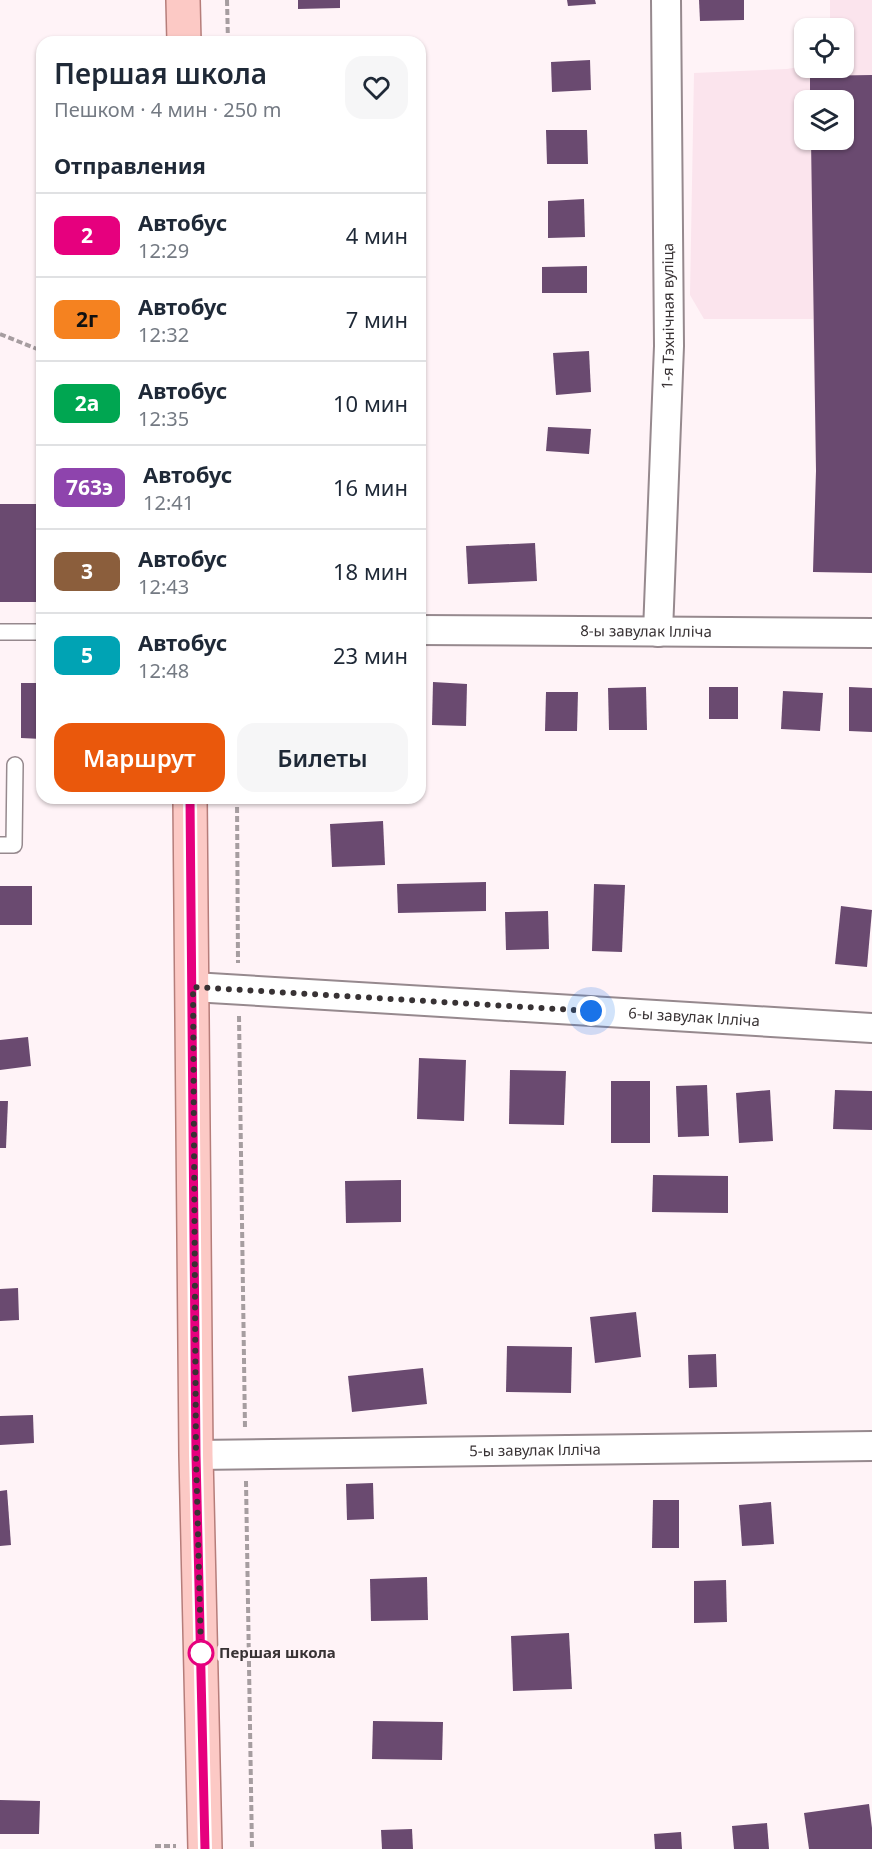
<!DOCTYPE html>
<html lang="ru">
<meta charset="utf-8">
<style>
:root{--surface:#fff;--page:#f6f6f7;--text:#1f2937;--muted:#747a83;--line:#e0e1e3;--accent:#ea580c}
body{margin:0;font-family:"Noto Sans",sans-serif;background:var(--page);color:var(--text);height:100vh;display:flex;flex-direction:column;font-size:22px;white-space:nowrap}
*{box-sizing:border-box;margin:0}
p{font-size:20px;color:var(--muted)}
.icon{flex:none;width:33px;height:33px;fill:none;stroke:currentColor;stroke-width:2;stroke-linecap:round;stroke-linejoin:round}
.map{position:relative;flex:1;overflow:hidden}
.details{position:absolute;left:36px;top:36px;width:390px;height:768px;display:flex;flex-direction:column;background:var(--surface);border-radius:18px;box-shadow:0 2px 4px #0004}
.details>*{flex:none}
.badge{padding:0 12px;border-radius:9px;font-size:21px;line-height:39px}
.buttons{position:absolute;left:794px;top:18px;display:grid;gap:12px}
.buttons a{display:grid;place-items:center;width:60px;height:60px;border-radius:12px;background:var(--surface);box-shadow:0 2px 4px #0004;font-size:30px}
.you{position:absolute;width:30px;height:30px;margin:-15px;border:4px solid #fff;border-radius:50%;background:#1a73e8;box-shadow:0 0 0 9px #1a73e833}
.map>.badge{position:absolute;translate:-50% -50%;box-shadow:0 0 0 3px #fff}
h2{padding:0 18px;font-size:22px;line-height:54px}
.round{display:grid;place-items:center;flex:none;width:63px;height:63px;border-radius:18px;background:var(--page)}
.overview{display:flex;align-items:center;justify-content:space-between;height:102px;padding:0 18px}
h1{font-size:28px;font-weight:600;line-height:45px}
.primary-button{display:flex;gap:12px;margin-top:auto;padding:12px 18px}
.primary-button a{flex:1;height:69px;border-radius:18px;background:var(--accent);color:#fff;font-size:24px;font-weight:600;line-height:69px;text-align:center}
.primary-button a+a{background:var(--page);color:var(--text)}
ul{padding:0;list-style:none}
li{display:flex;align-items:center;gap:18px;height:84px;padding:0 18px;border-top:2px solid var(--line)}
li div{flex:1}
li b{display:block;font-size:22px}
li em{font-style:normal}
li .badge{min-width:66px;font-weight:700;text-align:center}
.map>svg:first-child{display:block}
.built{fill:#fbe4ed;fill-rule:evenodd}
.building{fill:#6a4a70}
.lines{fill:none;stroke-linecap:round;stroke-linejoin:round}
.lane-casing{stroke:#96898e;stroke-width:18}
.street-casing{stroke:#96898e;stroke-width:32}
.primary-casing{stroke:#b67d7a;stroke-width:36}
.path{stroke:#a69da0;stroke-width:4;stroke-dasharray:6 3;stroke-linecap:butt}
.lane{stroke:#fff;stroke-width:15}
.street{stroke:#fff;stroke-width:28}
.primary{stroke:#fcc9c5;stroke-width:33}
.line-casing{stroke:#fff;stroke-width:14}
.line{stroke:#e6007e;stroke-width:9}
.walk{stroke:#383234;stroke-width:6;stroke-dasharray:0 10.8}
.stop-dot{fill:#fff;stroke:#e6007e;stroke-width:3}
.labels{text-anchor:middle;stroke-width:6;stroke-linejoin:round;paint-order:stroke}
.street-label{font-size:15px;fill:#383234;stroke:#fff3f7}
.stop-label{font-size:15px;font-weight:bold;fill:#383234;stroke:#fff3f7;text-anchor:start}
</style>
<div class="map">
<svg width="872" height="1849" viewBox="0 0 872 1849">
<rect width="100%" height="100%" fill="#fff3f7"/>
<path class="built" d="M830,0H872V573L813,572L816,471L813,319H704L690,295L694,73L787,69L804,66V68H843V28H830ZM804,100H843V140H804Z"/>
<g class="building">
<path d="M298,0H340V8L298,9Z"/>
<path d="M567,0H595L596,4L568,6Z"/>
<path d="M699,0H744V20L700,21Z"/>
<path d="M590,60L591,90L552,92L551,62Z"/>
<path d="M872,75V573L813,572L816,471L811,140H843V100H810V76Z"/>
<path d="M546,130H587L588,164H547Z"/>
<path d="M584,199L585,237L548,238V201Z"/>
<path d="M587,266V293H542V267Z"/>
<path d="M589,351L591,392L556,395L553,353Z"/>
<path d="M548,427L591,429L589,454L546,451Z"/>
<rect x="0" y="504" width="42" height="98"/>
<path d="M535,543L537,581L468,584L466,546Z"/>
<path d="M433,682L467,684L466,726L432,725Z"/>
<path d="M21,683H42V739L21,738Z"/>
<path d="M646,687L647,730H609L608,688Z"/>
<rect x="709" y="687" width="29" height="32"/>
<path d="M849,687L872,688V732L849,731Z"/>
<path d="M783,691L823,693L820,731L781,729Z"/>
<path d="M546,692H578L577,731H545Z"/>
<path d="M383,821L385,865L332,867L330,824Z"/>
<path d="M486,882V911L398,913L397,884Z"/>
<path d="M594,884L625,885L622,952L592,951Z"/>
<rect x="0" y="886" width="32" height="39"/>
<path d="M841,906L872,910L867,967L835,964Z"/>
<path d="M548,911L549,949L506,950L505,912Z"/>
<path d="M28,1037L31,1066L0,1070V1040Z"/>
<path d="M419,1058L466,1060L464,1121L417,1119Z"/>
<path d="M510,1070L566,1071L564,1125L509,1124Z"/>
<rect x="611" y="1081" width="39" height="62"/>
<path d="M707,1085L709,1136L678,1137L676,1086Z"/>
<path d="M770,1090L773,1141L739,1143L736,1093Z"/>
<path d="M835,1090L872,1091V1130L833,1129Z"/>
<path d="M0,1101H8L6,1148H0Z"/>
<path d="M653,1175L728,1176V1213L652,1212Z"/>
<path d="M401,1180V1222L346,1223L345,1181Z"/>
<path d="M18,1288L19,1320L0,1321V1289Z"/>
<path d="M636,1312L641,1357L595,1363L590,1317Z"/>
<path d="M507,1346L572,1347L571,1393L506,1392Z"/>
<path d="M716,1354L717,1387L689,1388L688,1355Z"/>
<path d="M423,1368L427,1404L352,1412L348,1376Z"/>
<path d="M33,1415L34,1443L0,1445V1416Z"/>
<path d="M373,1483L374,1519L347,1520L346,1484Z"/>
<path d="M7,1490L11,1545L0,1546V1491Z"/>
<path d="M653,1500H679V1548H652Z"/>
<path d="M771,1502L774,1544L742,1546L739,1505Z"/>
<path d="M427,1577L428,1620L371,1621L370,1579Z"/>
<path d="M726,1580L727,1622L694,1623V1581Z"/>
<path d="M569,1633L572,1689L513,1691L511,1636Z"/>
<path d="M373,1721L443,1722L442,1760L372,1759Z"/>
<path d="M0,1800L40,1801L39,1834H0Z"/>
<path d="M869,1804L872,1828V1849H809L804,1813Z"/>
<path d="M767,1823L769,1849H734L732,1826Z"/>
<path d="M412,1829L413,1849H382L381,1830Z"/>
<path d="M681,1832L682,1849H655L654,1834Z"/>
</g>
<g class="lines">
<defs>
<g id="lane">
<path d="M0,632H42"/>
<path d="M0,845H14L15,765"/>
</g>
<g id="street">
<path id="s1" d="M420,630L872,633"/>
<path id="s2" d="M658,632L669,346L666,0"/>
<path id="s3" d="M193,987L872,1028"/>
<path id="s4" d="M196,1455L872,1446"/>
</g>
<g id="primary">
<path d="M183,0L184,42"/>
<path d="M190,798L196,1455L205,1849"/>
</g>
</defs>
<use href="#lane" class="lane-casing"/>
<use href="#street" class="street-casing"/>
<use href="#primary" class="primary-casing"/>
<g class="path">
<path d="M227,0L228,42"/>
<path d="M0,334L42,351"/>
<path d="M237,798L238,963"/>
<path d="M239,1016L245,1428"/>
<path d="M246,1481L252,1849"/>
<path d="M231,1652H248"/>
<path d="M155,1846H176"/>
</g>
<use href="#lane" class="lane"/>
<use href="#street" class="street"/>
<use href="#primary" class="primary"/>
</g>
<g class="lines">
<defs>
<path id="line" d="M190,798L196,1455L205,1849"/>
</defs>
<use href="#line" class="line-casing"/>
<use href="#line" class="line"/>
<path class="walk" d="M201,1653L196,1455L193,987L591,1011"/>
</g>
<circle class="stop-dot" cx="201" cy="1653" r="12"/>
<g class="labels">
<g class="street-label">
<text dy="5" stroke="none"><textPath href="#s2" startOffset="316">1-я Тэхнічная вуліца</textPath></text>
<text dy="5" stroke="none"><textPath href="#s1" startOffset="226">8-ы завулак Ілліча</textPath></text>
<text dy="5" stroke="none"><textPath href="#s3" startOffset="502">6-ы завулак Ілліча</textPath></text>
<text dy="5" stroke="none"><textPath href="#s4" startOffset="339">5-ы завулак Ілліча</textPath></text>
</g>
<g class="stop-label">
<text x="219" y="1658">Першая школа</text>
</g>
</g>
</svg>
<div class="buttons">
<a><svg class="icon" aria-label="locate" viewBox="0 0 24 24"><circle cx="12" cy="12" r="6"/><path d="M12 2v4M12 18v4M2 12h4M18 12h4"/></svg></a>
<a><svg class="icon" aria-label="layers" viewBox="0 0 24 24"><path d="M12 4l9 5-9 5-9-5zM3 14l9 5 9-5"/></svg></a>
</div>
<div class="you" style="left:591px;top:1011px"></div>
<section class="details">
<div class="overview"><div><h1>Першая школа</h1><p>Пешком · 4 мин · 250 m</p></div><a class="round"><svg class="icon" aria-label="heart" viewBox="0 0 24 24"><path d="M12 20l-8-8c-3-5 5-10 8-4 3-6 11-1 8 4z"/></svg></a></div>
<h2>Отправления</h2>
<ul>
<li><span class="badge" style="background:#e6007e;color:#fff">2</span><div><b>Автобус</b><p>12:29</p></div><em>4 мин</em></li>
<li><span class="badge" style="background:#f58220;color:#111">2г</span><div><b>Автобус</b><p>12:32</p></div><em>7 мин</em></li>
<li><span class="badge" style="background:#00a651;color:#fff">2а</span><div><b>Автобус</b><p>12:35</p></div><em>10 мин</em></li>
<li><span class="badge" style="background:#8e44ad;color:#fff">763э</span><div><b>Автобус</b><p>12:41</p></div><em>16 мин</em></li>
<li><span class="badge" style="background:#8b5e3c;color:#fff">3</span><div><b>Автобус</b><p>12:43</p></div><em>18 мин</em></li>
<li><span class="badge" style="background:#00a3b4;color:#fff">5</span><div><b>Автобус</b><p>12:48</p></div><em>23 мин</em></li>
</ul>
<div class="primary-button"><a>Маршрут</a><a>Билеты</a></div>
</section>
</div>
